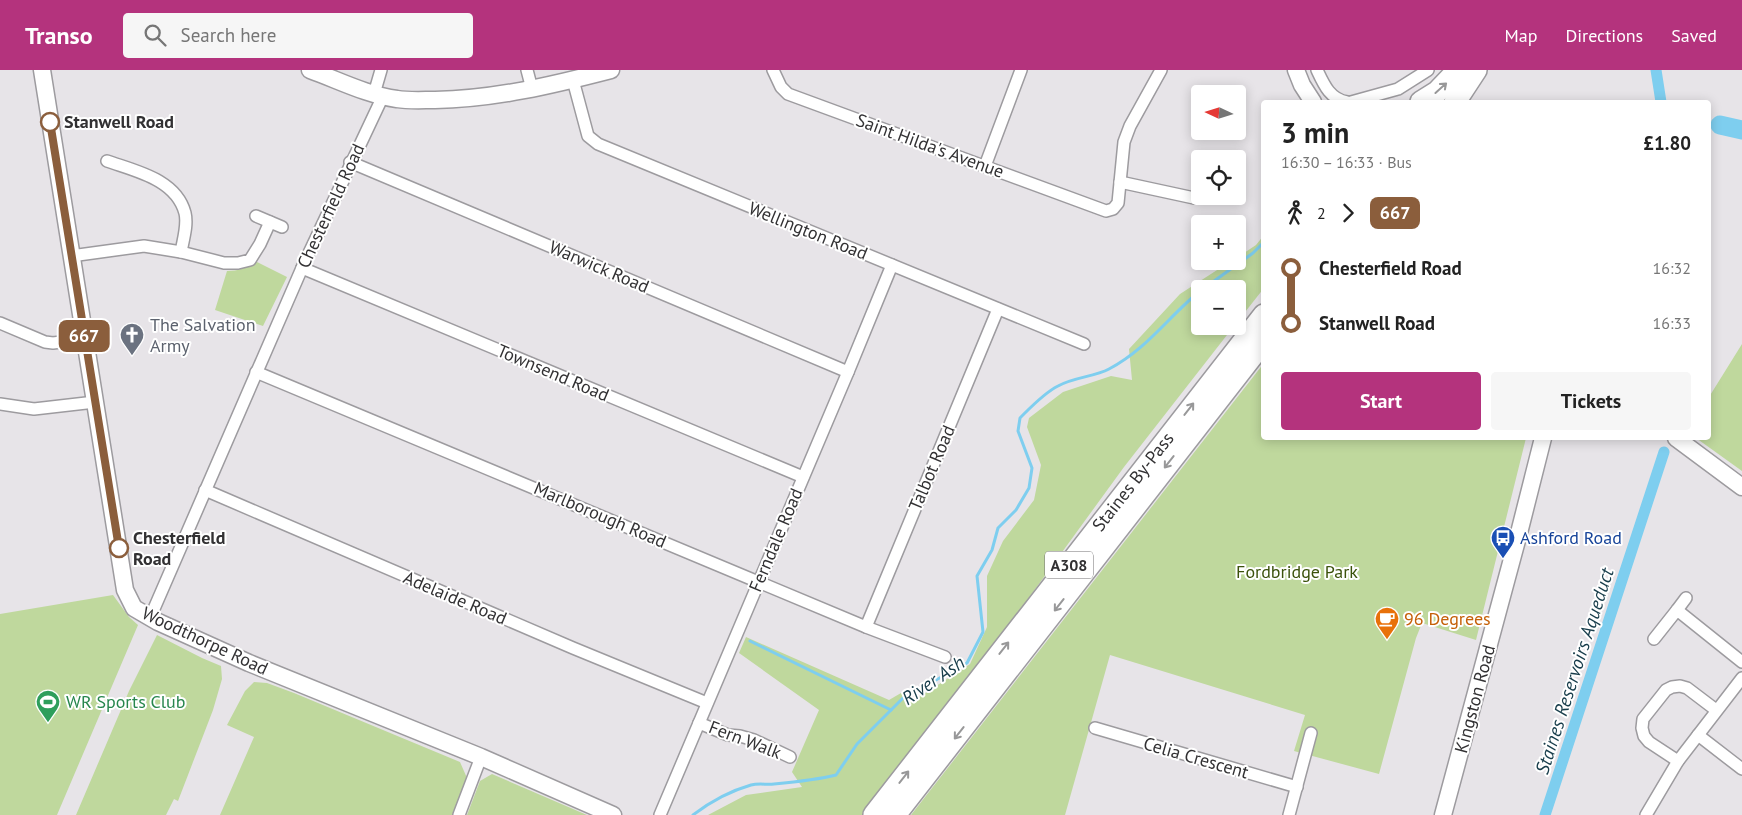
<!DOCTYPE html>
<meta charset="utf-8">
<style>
:root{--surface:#fff;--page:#f6f6f6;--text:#222;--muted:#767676;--accent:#b4337d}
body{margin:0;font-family:"PT Sans",sans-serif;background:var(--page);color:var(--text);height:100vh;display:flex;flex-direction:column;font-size:19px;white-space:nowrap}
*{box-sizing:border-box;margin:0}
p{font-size:16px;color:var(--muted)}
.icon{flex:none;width:28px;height:28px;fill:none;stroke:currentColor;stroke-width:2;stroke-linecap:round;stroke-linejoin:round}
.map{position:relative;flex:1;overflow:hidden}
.side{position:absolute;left:1261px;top:30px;width:450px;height:340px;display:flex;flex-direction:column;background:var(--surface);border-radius:5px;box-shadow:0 2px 12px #0003}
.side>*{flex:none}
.badge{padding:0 10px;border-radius:8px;font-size:18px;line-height:32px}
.needle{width:32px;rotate:274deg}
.buttons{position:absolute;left:1191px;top:15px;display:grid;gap:10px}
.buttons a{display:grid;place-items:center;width:55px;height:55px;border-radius:5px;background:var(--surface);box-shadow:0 2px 12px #0003;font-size:25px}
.map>.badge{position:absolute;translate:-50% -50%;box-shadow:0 0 0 2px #fff}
.legs{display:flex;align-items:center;gap:8px;height:55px;padding:0 20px;font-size:16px}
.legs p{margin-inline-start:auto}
.headline{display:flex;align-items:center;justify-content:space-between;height:85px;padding:0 20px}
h1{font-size:28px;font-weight:600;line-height:38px}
.cta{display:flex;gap:10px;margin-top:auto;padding:10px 20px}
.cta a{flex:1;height:58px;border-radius:5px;background:var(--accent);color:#fff;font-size:20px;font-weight:600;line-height:58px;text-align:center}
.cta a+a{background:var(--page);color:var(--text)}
ul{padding:0 20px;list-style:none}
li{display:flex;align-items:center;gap:18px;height:55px;font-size:19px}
li i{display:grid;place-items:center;width:8px;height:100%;margin:0 6px;background:currentColor}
li i::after{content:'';width:12px;height:12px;margin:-6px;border:4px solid;border-radius:50%;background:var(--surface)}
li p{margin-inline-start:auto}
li:first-child i{background:linear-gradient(#0000 50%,currentColor 0)}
li:last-child i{background:linear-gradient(currentColor 50%,#0000 0)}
header{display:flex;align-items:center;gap:30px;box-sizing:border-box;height:70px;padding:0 25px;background:var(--accent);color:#fff}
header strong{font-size:24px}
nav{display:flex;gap:28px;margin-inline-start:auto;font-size:18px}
.search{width:350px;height:45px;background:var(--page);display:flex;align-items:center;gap:12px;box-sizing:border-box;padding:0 18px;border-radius:5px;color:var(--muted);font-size:19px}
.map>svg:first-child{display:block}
.green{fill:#bfd89d}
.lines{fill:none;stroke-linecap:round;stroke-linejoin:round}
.stream{stroke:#7eceef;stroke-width:3}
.canal{stroke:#7eceef;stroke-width:11}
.river{stroke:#7eceef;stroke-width:19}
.street-casing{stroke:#9d9b9f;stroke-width:14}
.secondary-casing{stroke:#9d9b9f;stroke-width:19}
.highway-casing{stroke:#9d9b9f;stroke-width:24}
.street{stroke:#fff;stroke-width:11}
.secondary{stroke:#fff;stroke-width:16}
.highway{stroke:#fff;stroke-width:21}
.oneway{stroke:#989899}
.line-1-casing{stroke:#fff;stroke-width:11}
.line-1{stroke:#8b5e3c;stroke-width:8}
.stop-1-dot{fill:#fff;stroke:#8b5e3c;stroke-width:2.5}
.labels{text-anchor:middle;stroke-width:4;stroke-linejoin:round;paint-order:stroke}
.shield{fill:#fff;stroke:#706f70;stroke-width:1}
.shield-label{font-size:16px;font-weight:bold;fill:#323133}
.stop-label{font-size:18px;font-weight:bold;fill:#323133;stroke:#fff;text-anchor:start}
.street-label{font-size:18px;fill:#323133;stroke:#fff}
.worship-label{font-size:18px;fill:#5b616d;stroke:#fff;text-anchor:start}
.transit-label{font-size:18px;fill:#164399;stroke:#fff;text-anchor:start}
.park-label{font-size:18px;fill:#3b520b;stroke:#fff}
.food-label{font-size:18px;fill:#c56008;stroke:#fff;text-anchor:start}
.leisure-label{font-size:18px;fill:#27864d;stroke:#fff;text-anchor:start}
.water-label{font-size:19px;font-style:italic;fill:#183d4b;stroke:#fff}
</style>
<header>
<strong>Transo</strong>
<div class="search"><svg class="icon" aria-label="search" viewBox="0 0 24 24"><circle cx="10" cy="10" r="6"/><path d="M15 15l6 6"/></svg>Search here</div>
<nav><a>Map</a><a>Directions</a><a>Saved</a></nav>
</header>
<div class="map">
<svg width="1742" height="745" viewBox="0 0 1742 745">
<rect width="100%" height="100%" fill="#e7e4e8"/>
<g class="green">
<path d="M1264,165V218L1238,251V219H1200V256H1234L1124,397L977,599L862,745H708L746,725L802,717L792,702L819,640L739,583L746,567L889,630L901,623L913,631L970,594L987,557V506L1003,471L1034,430L1041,395L1027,357L1029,348L1063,322L1111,306L1132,310L1129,279L1180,224L1231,191H1238V187L1256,175Z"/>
<path d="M255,191L287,207L263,256L215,240L227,201C238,201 247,198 255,191Z"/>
<path d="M1742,274V401L1696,368H1709V327Z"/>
<path d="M1264,293V368H1526L1476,570L1422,553L1416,568L1379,704L1294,681L1305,645L1110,585L1065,745H911Z"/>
<path d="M113,525L129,547L138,555L57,745H0V544Z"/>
<path d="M157,565L202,588L221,596L222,609L213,640L178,731L174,729L166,745H76L129,621Z"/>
<path d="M254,612L267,613L294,623L460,692L467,708L452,745H220L254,667L227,655L245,621Z"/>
<path d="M492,704L587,745H467L480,711Z"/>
</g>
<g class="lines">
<g class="stream">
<path d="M1203,219L1253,183L1264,172"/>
<path d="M750,571L891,640"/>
<path d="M693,745C710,732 730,721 751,715C759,713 767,715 774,714C795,712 816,710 836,705L857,674L903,628L967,593L983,562L977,506L992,480L998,458L1016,440L1029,418L1032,398L1018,361L1020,348C1031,337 1044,323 1058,316C1074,307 1094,307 1109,299C1147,279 1169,246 1200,221"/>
</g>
<g class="canal">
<path d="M1656,0L1661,32"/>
<path d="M1545,745L1664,382"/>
</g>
<path class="river" d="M1720,55L1742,60"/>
<defs>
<g id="street">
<path d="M527,0L532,19"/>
<path d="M773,0L781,17L788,24L1106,141L1113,139L1118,133L1124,72L1130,56L1161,0"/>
<path d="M1317,0C1324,15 1330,29 1347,32"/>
<path d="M573,10L588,66L598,74L1084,274"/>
<path d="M374,24L381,0"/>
<path d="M1351,32L1398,19L1428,0"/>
<path d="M107,91C135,101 176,109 185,143C188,155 183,170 181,182"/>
<path d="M350,92L848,302"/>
<path d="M985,96L1021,0"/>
<path d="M1120,112L1194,128"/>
<path d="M256,146L282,157"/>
<path d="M71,186L144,176L181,182L224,193H238L250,190L260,174L270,152"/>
<path d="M302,198L803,407"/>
<path d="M0,253L45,272L53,273L85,269"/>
<path d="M256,302L866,557L945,587"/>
<path d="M0,334L34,339L95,332"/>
<path d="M205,420L573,578L707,633"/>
<path d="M1677,540L1686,528"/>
<path d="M150,548L302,198L383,26"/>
<path d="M866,557L998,239"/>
<path d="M1654,569L1677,540L1742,592"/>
<path d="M699,653L728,665L740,666L754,670L790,687"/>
<path d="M1095,658L1297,717"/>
<path d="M1698,665L1742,699"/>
<path d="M1678,691L1649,672L1644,666L1642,658L1643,649L1666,620L1672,617L1680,616L1687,618L1716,640"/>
<path d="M459,745L481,687"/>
<path d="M660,745L848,302L892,195"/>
<path d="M1289,745L1311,663"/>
<path d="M1646,745L1678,691L1742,608"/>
</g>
<g id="secondary">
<path d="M42,0L125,520L134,538L158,552L249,593L481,687L613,745"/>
<path d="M310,0C338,10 367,25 397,29C409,31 423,30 435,30C495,29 553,15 611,0"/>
<path d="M1296,0L1302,15L1313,32"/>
<path d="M1676,368L1742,417"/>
<path d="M1443,745L1519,463L1543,368"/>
</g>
<g id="highway">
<path d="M1421,32L1437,22L1458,0"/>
<path d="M1455,32L1476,0"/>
<path d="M874,745L1264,245"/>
<path d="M895,745L1264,271"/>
</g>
</defs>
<use href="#street" class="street-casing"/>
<use href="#secondary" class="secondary-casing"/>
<use href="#highway" class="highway-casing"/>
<use href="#street" class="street"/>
<use href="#secondary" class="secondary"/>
<use href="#highway" class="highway"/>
</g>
<defs><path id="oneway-shaft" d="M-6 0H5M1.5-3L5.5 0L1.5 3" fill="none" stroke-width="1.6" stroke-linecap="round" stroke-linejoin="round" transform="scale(1.25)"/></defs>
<g class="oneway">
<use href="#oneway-shaft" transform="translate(1441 18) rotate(-42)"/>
<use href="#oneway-shaft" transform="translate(1189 339) rotate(-52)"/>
<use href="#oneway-shaft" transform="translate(1169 392) rotate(128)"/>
<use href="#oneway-shaft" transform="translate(1059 535) rotate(128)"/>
<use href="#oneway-shaft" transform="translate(1004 578) rotate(-52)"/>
<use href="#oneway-shaft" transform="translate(959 663) rotate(128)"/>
<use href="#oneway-shaft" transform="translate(904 707) rotate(-52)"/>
</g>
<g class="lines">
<defs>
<path id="line-1" d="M50,52L119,478"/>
</defs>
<use href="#line-1" class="line-1-casing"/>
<use href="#line-1" class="line-1"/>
</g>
<defs>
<symbol id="church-pin" viewBox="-11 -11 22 30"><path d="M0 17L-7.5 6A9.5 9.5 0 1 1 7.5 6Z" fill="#6b7280" stroke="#fff"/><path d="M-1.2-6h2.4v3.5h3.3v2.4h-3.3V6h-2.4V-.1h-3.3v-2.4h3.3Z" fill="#fff"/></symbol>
<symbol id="bus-pin" viewBox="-11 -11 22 30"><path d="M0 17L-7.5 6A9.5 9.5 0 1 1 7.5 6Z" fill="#1a4fb4" stroke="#fff"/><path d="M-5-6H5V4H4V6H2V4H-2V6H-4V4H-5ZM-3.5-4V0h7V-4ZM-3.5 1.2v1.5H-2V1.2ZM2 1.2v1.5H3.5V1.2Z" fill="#fff"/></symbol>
<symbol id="cafe-pin" viewBox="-11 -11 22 30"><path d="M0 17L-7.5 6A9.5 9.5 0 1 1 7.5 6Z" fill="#e8710a" stroke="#fff"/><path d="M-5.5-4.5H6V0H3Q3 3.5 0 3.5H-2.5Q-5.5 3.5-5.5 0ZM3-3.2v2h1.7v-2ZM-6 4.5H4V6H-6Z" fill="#fff"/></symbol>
<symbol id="stadium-pin" viewBox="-11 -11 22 30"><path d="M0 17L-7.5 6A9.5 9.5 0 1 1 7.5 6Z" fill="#2e9e5b" stroke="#fff"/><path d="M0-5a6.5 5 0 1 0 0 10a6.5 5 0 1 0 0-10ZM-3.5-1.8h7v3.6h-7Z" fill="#fff"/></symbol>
</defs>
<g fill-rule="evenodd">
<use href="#church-pin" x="118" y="251" width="28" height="38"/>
<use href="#bus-pin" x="1489" y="454" width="28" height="38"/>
<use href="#cafe-pin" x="1373" y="535" width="28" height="38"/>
<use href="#stadium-pin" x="34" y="618" width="28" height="38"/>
</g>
<g class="stop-1-dot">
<circle cx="50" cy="52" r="9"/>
<circle cx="119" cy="478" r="9"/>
</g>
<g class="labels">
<rect class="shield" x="1045" y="481.5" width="48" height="27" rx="4"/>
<g class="shield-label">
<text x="1069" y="501">A308</text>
</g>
<g class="stop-label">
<text x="64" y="58">Stanwell Road</text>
<text x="133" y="474">Chesterfield<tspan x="133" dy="21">Road</tspan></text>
</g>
<g class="street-label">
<text transform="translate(930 76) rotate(20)" y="6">Saint Hilda's Avenue</text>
<text transform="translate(331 136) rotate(-65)" y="6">Chesterfield Road</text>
<text transform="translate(808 161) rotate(22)" y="6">Wellington Road</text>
<text transform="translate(599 197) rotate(23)" y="6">Warwick Road</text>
<text transform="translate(553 303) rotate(23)" y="6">Townsend Road</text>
<text transform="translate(932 398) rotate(-67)" y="6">Talbot Road</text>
<text transform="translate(1133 412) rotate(-52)" y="6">Staines By-Pass</text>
<text transform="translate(600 445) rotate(23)" y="6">Marlborough Road</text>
<text transform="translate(776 470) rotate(-67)" y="6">Ferndale Road</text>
<text transform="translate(455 528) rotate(23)" y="6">Adelaide Road</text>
<text transform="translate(205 571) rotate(25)" y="6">Woodthorpe Road</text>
<text transform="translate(1475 629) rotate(-75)" y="6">Kingston Road</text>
<text transform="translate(745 670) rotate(21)" y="6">Fern Walk</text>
<text transform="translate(1196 688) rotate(16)" y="6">Celia Crescent</text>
</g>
<g class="worship-label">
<text x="150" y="261">The Salvation<tspan x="150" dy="21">Army</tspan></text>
</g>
<g class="transit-label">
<text x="1520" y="474">Ashford Road</text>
</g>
<g class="park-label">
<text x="1297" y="508">Fordbridge Park</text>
</g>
<g class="food-label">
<text x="1404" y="555">96 Degrees</text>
</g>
<g class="leisure-label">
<text x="66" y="638">WR Sports Club</text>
</g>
<g class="water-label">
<text transform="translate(1574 601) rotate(-72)" y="7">Staines Reservoirs Aqueduct</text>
<text transform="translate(933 610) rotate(-34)" y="7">River Ash</text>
</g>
</g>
</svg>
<div class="buttons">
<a><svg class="needle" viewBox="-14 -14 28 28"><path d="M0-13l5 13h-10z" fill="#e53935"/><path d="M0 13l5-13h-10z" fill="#767676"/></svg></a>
<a><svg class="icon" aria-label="locate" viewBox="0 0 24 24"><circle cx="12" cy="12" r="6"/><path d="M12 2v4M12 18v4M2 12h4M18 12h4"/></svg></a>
<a>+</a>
<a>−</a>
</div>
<b class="badge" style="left:84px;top:266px;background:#8b5e3c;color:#fff">667</b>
<section class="side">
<div class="headline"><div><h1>3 min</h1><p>16:30 – 16:33 · Bus</p></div><b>£1.80</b></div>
<div class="legs"><svg class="icon" aria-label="walk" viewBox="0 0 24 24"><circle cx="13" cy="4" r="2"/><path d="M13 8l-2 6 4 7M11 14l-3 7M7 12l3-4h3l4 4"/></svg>2<svg class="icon" aria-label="forward" viewBox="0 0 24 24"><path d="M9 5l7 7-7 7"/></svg><b class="badge" style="background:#8b5e3c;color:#fff">667</b></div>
<ul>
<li><i style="color:#8b5e3c"></i><b>Chesterfield Road</b><p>16:32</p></li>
<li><i style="color:#8b5e3c"></i><b>Stanwell Road</b><p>16:33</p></li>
</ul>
<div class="cta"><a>Start</a><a>Tickets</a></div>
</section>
</div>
